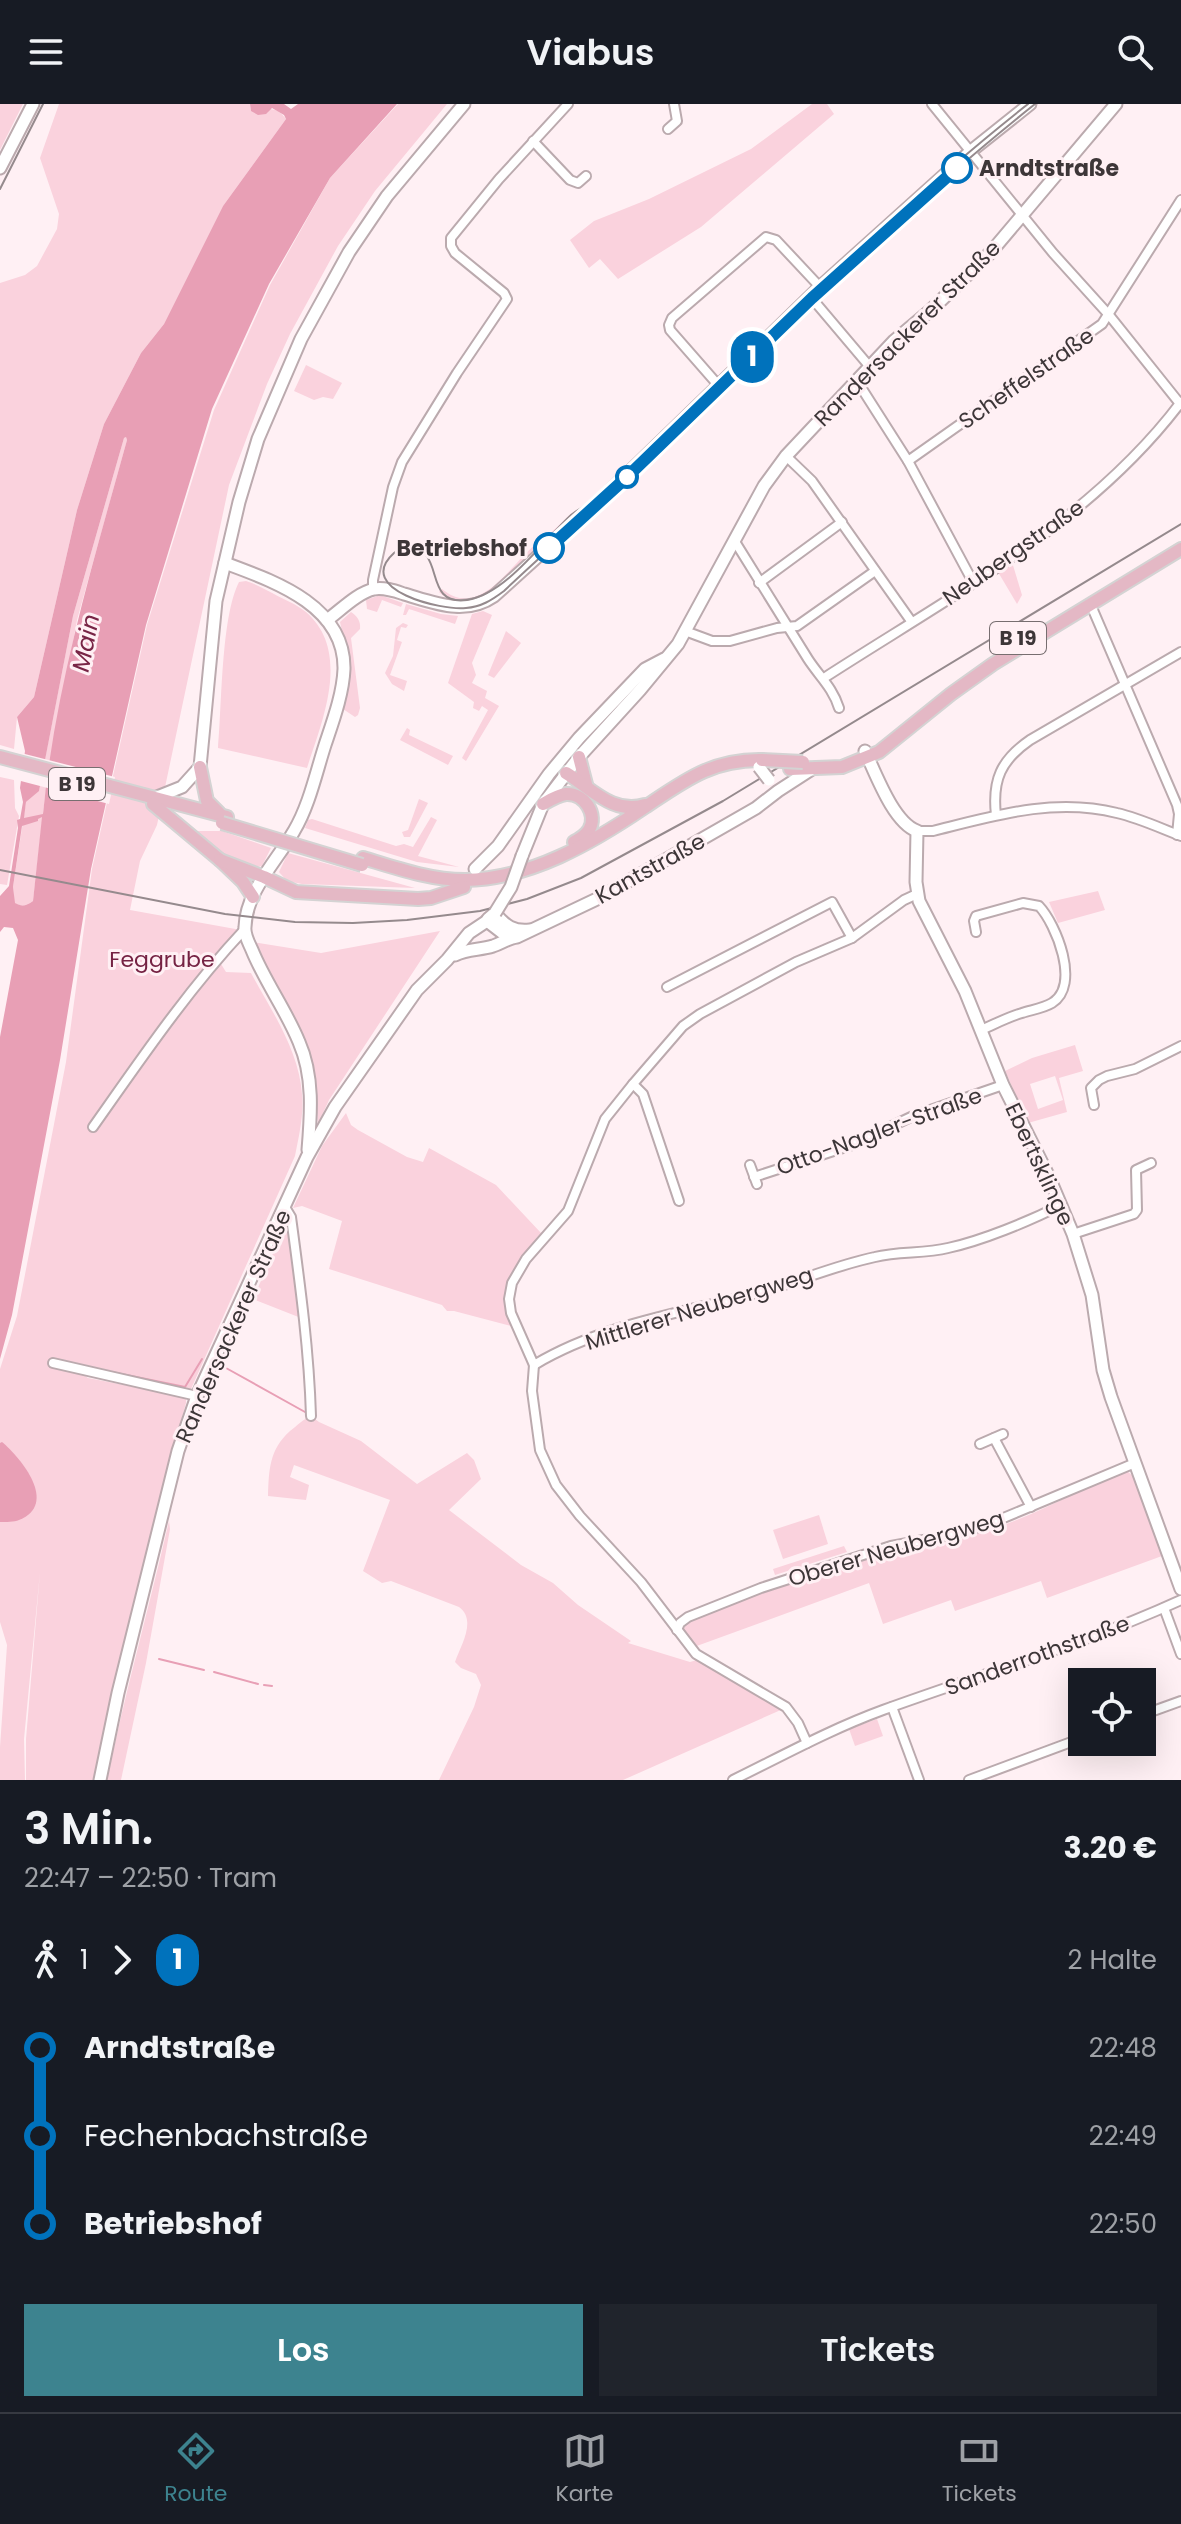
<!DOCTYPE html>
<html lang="de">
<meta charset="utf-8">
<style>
:root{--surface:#171b24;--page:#20242c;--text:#f1f3f6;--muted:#9ea1a6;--line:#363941;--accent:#3d838f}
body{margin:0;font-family:Poppins,sans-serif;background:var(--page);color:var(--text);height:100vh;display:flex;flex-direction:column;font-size:30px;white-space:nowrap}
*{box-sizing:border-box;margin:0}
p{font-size:26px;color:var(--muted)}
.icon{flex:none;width:44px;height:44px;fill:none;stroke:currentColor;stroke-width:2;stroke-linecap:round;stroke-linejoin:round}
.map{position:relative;height:1676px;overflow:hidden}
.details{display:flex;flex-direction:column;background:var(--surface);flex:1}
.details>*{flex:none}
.badge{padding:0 16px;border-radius:26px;font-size:28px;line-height:52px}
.controls{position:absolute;left:1068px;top:1564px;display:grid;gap:16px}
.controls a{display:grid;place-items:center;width:88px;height:88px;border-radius:0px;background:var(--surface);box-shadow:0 8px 32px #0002;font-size:40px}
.map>.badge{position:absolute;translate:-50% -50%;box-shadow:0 0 0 4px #fff}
.legs{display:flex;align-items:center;gap:12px;height:88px;padding:0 24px;font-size:26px}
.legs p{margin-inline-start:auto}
.head{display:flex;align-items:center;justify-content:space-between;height:136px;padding:0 24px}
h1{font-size:44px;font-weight:600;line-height:60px}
.primary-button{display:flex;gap:16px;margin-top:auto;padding:16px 24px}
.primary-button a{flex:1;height:92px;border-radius:0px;background:var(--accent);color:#fff;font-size:32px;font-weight:600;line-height:92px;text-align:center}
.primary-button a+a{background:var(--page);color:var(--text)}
ul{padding:0 24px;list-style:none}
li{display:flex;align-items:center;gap:28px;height:88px;font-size:30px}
li i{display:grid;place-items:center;width:12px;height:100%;margin:0 10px;background:currentColor}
li i::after{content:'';width:20px;height:20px;margin:-10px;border:6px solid;border-radius:50%;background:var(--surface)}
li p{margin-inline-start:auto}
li:first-child i{background:linear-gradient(#0000 50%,currentColor 0)}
li:last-child i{background:linear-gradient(currentColor 50%,#0000 0)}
header{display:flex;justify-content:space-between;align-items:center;height:104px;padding:0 24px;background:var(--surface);font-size:36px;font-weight:600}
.menu{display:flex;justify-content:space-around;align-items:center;height:112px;border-top:2px solid var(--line);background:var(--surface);font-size:22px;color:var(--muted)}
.menu a{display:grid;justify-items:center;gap:4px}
.menu .on{color:var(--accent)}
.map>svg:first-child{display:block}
.green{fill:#fad2dd;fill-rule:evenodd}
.water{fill:#e89fb5;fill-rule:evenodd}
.pier{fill:#fff0f4}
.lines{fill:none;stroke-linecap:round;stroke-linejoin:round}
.stream{stroke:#e89fb5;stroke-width:2}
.street-casing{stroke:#bbaaae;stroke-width:12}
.secondary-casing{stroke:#bbaaae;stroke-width:15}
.primary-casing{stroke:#d4d3d3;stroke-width:16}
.street{stroke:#fff;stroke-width:8}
.secondary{stroke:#fff;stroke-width:11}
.primary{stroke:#e4b8c5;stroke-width:12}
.tram{stroke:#958a8d;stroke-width:2}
.rail{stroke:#958a8d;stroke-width:2}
.secondary-bridge-casing{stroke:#bbaaae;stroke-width:15;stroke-linecap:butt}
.primary-bridge-casing{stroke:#d4d3d3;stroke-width:16;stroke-linecap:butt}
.secondary-bridge{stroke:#fff;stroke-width:11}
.primary-bridge{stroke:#e4b8c5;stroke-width:12}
.line-1-casing{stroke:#fff;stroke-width:18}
.line-1{stroke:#0072bc;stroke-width:12}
.stop-1-dot{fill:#fff;stroke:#0072bc;stroke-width:4}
.labels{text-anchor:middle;stroke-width:6;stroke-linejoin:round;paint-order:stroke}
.shield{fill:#fff0f4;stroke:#776e70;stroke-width:2}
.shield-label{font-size:20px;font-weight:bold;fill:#3d3638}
.stop-label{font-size:22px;font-weight:bold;fill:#3d3638;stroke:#fff0f4;text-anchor:start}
.street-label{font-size:22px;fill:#3d3638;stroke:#fff0f4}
.park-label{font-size:22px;fill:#752243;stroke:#fff0f4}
.water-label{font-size:24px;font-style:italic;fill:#782546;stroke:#fff0f4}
</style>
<header><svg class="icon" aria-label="menu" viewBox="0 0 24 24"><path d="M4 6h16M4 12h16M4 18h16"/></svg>Viabus<svg class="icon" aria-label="search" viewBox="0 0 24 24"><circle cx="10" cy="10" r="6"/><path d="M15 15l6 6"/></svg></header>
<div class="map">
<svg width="1181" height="1676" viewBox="0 0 1181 1676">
<rect width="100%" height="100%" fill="#fff0f4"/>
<g class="green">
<path d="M0,0H23L0,46Z"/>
<path d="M59,0H250L251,7C265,5 277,1 286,15L223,102L164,220L141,249L104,320L77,406L34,593L17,613L14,645L0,641V179L25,171L37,162L57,125L59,110L40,54Z"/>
<path d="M398,0H447L375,87L338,142L290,230L267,280L229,381L157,721L140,757L130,806L241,826L207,862L167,914L203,874L221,860L226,868L251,869C271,906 299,946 302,990C304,1010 299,1032 295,1052L191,1285L73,1258L76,1265L88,1274L186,1293V1299C151,1423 120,1549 94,1676H26V1635L40,1468L24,1635L25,1676H0V1643L7,1541L0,1518V1265L17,1212L66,958L92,765L147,521L214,306L270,181L330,74Z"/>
<path d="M812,0H827L834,10L701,123L618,175L600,155L589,164L570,136L594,117L649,95L751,45Z"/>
<path d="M306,261L342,279L333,295L323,293L314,296L294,287Z"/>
<path d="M126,333L127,336L77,516L45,692L33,797C26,802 22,803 14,799L13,783L26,698L39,686L73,512L124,334Z"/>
<path d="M571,410L572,412C546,438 478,525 439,488L442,485C482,518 513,455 539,438C548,432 560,420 571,410Z"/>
<path d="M1012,458L1022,491L1017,500L998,468Z"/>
<path d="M246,477C256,480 264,485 274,490C285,496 296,500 306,508C352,548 322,617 307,664L218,644C222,602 221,513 239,478Z"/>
<path d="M380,491L403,499L401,503L382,496L377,508L367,505L366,496Z"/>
<path d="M406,500L441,510L458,512L455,520L409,505L406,511H403Z"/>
<path d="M483,507L492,511L472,559L476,571L472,579L487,587L485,594L499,602L466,657L462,654L488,606L482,602L479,607L473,604L474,598L448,579L472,510Z"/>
<path d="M351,508C357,512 361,517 360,525L351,534L360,604L358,611L355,613L343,605L348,586L350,562L340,518Z"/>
<path d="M403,519L408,521L406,524L401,523L397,536L402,538L390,571L407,577L404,587L392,580L385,569L393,552L396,524Z"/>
<path d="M506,527L521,539L494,574L488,571Z"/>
<path d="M407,624L410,626L409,631L453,652L448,661L400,636Z"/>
<path d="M0,673L14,676L15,704L19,712L7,781L0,780Z"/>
<path d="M419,695L428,699L410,733H404L402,728L408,726Z"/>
<path d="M431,713L437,716L418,752L459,763L417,758L305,724L308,716L312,715L396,742L404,740L413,743Z"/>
<path d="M192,727H222L271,744L262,762C238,769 210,741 192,727Z"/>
<path d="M288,749L415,784L302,780L287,777L279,768Z"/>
<path d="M1098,787L1105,806L1058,819L1049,798Z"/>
<path d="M440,827L329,996L318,1020L313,962L301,930L284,903L253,838L321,849Z"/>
<path d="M1075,941L1083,967L1059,974L1067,1008L1028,1019L1005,967L1032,954ZM1055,972L1063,996L1038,1005L1030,980Z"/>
<path d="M346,1009L351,1021L358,1026L407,1053L423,1058L429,1044L496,1081L541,1129L546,1125L550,1128L526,1155L510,1188L516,1221L511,1222L454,1207H447L442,1201L329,1165L342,1117L302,1102L293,1104L322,1042Z"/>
<path d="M288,1115L301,1214L253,1195Z"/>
<path d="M311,1312L319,1318L361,1337L417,1380L467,1349L474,1356L481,1375L449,1406L521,1461L553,1479L578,1501L631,1537L628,1539L690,1558L697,1556L783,1605L623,1676H439L474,1603L481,1581L476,1570L461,1564L455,1558C461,1541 477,1516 459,1503L391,1477L382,1479L363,1467L390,1396L294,1361L290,1373L309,1381L306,1396L268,1392C269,1366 269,1346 290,1327C297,1322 303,1315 311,1312Z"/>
<path d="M1127,1367L1133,1372L1162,1452L1047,1494L1041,1477L955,1507L951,1496L883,1520L869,1479L694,1543L683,1528L686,1518C707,1506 732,1500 755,1492C801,1475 848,1457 895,1446C925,1439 956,1435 986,1427C1035,1412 1079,1385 1127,1367Z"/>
<path d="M819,1411L828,1440L783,1455L773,1426Z"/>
<path d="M169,1417L170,1425L146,1559L121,1676H107C125,1589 149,1504 169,1417Z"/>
<path d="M844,1442L847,1448L775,1471L773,1465Z"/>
<path d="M877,1615L883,1632L855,1642L849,1625Z"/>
</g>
<g class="water">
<path d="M250,0H284L291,5L298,0H397L330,74L269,180L212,305L146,521L91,765L60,956L12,1211L0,1255V933L18,836L13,824L4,823L0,828V792L9,782L18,724L17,716L20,715L23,698L20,684L25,647L17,613L34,593L77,406L104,320L141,249L164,220L223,102L286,15L284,11L272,4L266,10L258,11L251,7ZM126,333L127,336C93,459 55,583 43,710L24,714L26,698L39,687L73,512L124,334ZM42,713L33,797C26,802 22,803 15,799L13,783L22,722L38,717V715Z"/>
<path d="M2,1338C21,1354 59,1400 19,1416C14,1418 6,1418 0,1418V1339Z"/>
</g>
<path class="pier" d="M21,649L115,673L109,700L17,676Z"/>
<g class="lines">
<g class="stream">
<path d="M226,1264L305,1308"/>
<path d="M112,1268L185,1283L202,1255"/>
<path d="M159,1555L204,1566"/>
<path d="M214,1568L258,1580"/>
<path d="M264,1581L272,1582"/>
</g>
<defs>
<g id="street">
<path d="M932,0L1053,149L1109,211L1181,301"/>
<path d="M668,25L677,17L674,0"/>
<path d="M533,37L570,76L578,79L586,72"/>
<path d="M810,192L870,263"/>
<path d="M857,277L908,357L973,478"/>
<path d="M719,282L670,226L669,221L672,214L766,133L776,136L820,183"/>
<path d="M786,352L812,377L911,517"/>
<path d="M908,357L1102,220L1181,96"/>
<path d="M734,436L808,555C819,572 833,584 839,604"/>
<path d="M759,479L842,418"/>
<path d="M373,485V476L393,383L402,358L457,269L507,195L504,189L455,149L451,142V134L499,75L568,0"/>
<path d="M1090,499L1177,701L1179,710L1177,731"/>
<path d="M685,527L712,537H730L777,524L797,522L875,467"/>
<path d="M824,574C949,493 1090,419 1181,298"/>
<path d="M996,711C992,676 1001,656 1030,636L1181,548"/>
<path d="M917,727H933C993,712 1054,693 1117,709C1139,714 1160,724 1181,732"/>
<path d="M976,828L974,817L976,812L1023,799L1039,802C1056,820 1081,881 1052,899C1044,904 1031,906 1022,909C1008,913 995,920 981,926"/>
<path d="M667,883L832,798L852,834"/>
<path d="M633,980L643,990L679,1097"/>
<path d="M1094,1001L1091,984L1099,976L1107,972L1135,965L1181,942"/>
<path d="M93,1023C141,955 187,887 244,826"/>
<path d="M750,1061L757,1080"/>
<path d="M754,1073L852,1041L913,1012L1003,981"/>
<path d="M285,1103L291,1113C300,1180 309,1245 311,1312"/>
<path d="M1073,1130L1134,1110L1137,1106L1136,1066L1151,1059"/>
<path d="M53,1259L197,1292"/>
<path d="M534,1261L511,1209L509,1195L512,1179L526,1155L568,1107L605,1015L633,980L683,922L700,910L796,858L852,834L904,796L917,790"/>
<path d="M534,1261C604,1219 687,1208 765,1187C802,1176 837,1161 875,1153C899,1147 924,1150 948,1144C981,1137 1030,1117 1061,1101"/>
<path d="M534,1261L532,1287L540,1346L556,1381L580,1412L641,1478L696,1550L786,1603L798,1619L807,1639"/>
<path d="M994,1334L1031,1403"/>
<path d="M980,1340L1003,1330"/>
<path d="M1164,1504L1181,1550"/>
<path d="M677,1526L680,1519L688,1513L761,1484L891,1442L951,1431L989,1420L1135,1359"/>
<path d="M892,1603L919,1676"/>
<path d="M1142,1611L1181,1597"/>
<path d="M733,1676C782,1652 831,1625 883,1606C982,1570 1085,1540 1181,1496"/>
<path d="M969,1676L1082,1634"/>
</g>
<g id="secondary">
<path d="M0,64L33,0"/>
<path d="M225,459C273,477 345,501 344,565C343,590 333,617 325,641C316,669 309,702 294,727C277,757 246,787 245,823C244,831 249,839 252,846C265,878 286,906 299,938C314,972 311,1010 308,1046"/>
<path d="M327,516C341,506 357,489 374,485C384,483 395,487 404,490C435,499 465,512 494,492L610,387L820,183L971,47L1030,0"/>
<path d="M865,647C876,670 893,718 917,727L916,778L919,797L965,887L1003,981L1048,1071L1073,1130L1092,1191L1103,1266L1111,1293L1181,1485"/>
<path d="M157,693L182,683L200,663L216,497L239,398L258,335L301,235L349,148L387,92L464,0"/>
<path d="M522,752L543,700L579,653L640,586L678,540L764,382L786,352L894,237L931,206L991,148L1116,0"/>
<path d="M475,765L498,742L549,670L579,634L645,565L664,555"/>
<path d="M488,815L495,809C505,822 514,828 530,826"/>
<path d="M487,817L509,834"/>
<path d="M455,851C467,845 480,846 493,842C502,839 508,834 517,833L599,794L756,704L778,687L812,665"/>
<path d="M100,1676L118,1589L178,1347L197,1292L307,1053L335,1003L417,886L447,856L469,829L487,817"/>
</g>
<g id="primary">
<path d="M0,653L227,713"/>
<path d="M579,653L586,680"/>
<path d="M200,663L207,697L219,709"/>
<path d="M790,665L842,663L879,648L951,590L993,560L1181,445"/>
<path d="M566,669C591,684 613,711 645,701"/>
<path d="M153,700L220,756L243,778L253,793"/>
<path d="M543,700C550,696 558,691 566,690C585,689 598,711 589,726C585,732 580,735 574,738"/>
<path d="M363,754C396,764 430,776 465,776C530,775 592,739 645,703C684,677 712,655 762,656"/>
<path d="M220,756L264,773L296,788L418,795L431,794L464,783"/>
</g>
</defs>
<use href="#street" class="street-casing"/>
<use href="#secondary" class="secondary-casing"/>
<use href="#primary" class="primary-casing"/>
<use href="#street" class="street"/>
<use href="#secondary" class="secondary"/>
<use href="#primary" class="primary"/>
<g class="tram">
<path d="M1028,0C878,118 746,257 607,388C596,397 582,402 571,411C543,437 506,490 467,496C422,502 446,447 411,444C404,443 399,445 394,449C353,486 443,507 466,504C481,503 492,496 504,487C545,448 588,411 629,372C762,245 891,115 1035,0"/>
<path d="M0,85L43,0"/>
</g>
<path class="rail" d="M0,766L225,810L295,818L353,819L407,816L480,807L527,795L581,774L723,697L1181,420"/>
<defs>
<g id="secondary-bridge">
<path d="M759,663L769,676"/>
<path d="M495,809L511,783L522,752"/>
</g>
<g id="primary-bridge">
<path d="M762,656L803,658"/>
<path d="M222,719L362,761"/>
</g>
</defs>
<use href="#secondary-bridge" class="secondary-bridge-casing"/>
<use href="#primary-bridge" class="primary-bridge-casing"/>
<use href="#secondary-bridge" class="secondary-bridge"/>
<use href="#primary-bridge" class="primary-bridge"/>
</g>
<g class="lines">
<defs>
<path id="line-1" d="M549,444L627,373L812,194L957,64"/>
</defs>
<use href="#line-1" class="line-1-casing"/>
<use href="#line-1" class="line-1"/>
</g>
<g class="stop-1-dot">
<circle cx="957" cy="64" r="14"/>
<circle cx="627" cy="373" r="10"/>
<circle cx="549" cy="444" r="14"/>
</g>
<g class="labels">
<g class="shield">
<rect x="990" y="518" width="56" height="32" rx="6"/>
<rect x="49" y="664" width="56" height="32" rx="6"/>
</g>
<g class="shield-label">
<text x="1018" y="541">B 19</text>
<text x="77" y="687">B 19</text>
</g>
<g class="stop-label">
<text x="979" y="72">Arndtstraße</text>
<text x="527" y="452" text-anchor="end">Betriebshof</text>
</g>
<g class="street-label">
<text transform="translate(907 229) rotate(-45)" y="8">Randersackerer Straße</text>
<text transform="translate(1026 274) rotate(-35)" y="8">Scheffelstraße</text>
<text transform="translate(1013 448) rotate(-35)" y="8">Neubergstraße</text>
<text transform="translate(650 764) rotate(-29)" y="8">Kantstraße</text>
<text transform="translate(879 1027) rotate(-20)" y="8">Otto-Nagler-Straße</text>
<text transform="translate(1040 1060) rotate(65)" y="8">Ebertsklinge</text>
<text transform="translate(699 1204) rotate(-17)" y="8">Mittlerer Neubergweg</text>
<text transform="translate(233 1222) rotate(-66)" y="8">Randersackerer Straße</text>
<text transform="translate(896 1444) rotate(-16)" y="8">Oberer Neubergweg</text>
<text transform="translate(1037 1551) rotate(-20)" y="8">Sanderrothstraße</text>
</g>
<g class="park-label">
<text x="162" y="863">Feggrube</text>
</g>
<g class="water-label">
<text transform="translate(86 539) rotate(-79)" y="8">Main</text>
</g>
</g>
</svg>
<div class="controls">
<a><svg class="icon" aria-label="locate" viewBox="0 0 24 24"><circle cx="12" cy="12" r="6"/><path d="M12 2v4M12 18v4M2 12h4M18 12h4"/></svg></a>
</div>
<b class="badge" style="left:752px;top:253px;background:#0072bc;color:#fff">1</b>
</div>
<section class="details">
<div class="head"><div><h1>3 Min.</h1><p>22:47 – 22:50 · Tram</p></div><b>3.20 €</b></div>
<div class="legs"><svg class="icon" aria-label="walk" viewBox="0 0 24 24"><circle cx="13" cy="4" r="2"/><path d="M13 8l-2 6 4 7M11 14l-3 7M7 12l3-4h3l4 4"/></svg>1<svg class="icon" aria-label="forward" viewBox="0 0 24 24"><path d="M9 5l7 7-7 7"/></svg><b class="badge" style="background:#0072bc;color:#fff">1</b><p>2 Halte</p></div>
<ul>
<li><i style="color:#0072bc"></i><b>Arndtstraße</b><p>22:48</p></li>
<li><i style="color:#0072bc"></i><span>Fechenbachstraße</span><p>22:49</p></li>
<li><i style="color:#0072bc"></i><b>Betriebshof</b><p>22:50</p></li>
</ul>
<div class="primary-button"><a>Los</a><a>Tickets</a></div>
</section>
<nav class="menu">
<a class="on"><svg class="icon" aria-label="directions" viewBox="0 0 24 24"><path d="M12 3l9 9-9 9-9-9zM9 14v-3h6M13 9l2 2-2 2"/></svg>Route</a>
<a><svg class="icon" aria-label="map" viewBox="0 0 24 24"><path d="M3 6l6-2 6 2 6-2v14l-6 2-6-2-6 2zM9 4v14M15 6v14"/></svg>Karte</a>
<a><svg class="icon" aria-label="tickets" viewBox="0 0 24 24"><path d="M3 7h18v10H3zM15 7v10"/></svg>Tickets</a>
</nav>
